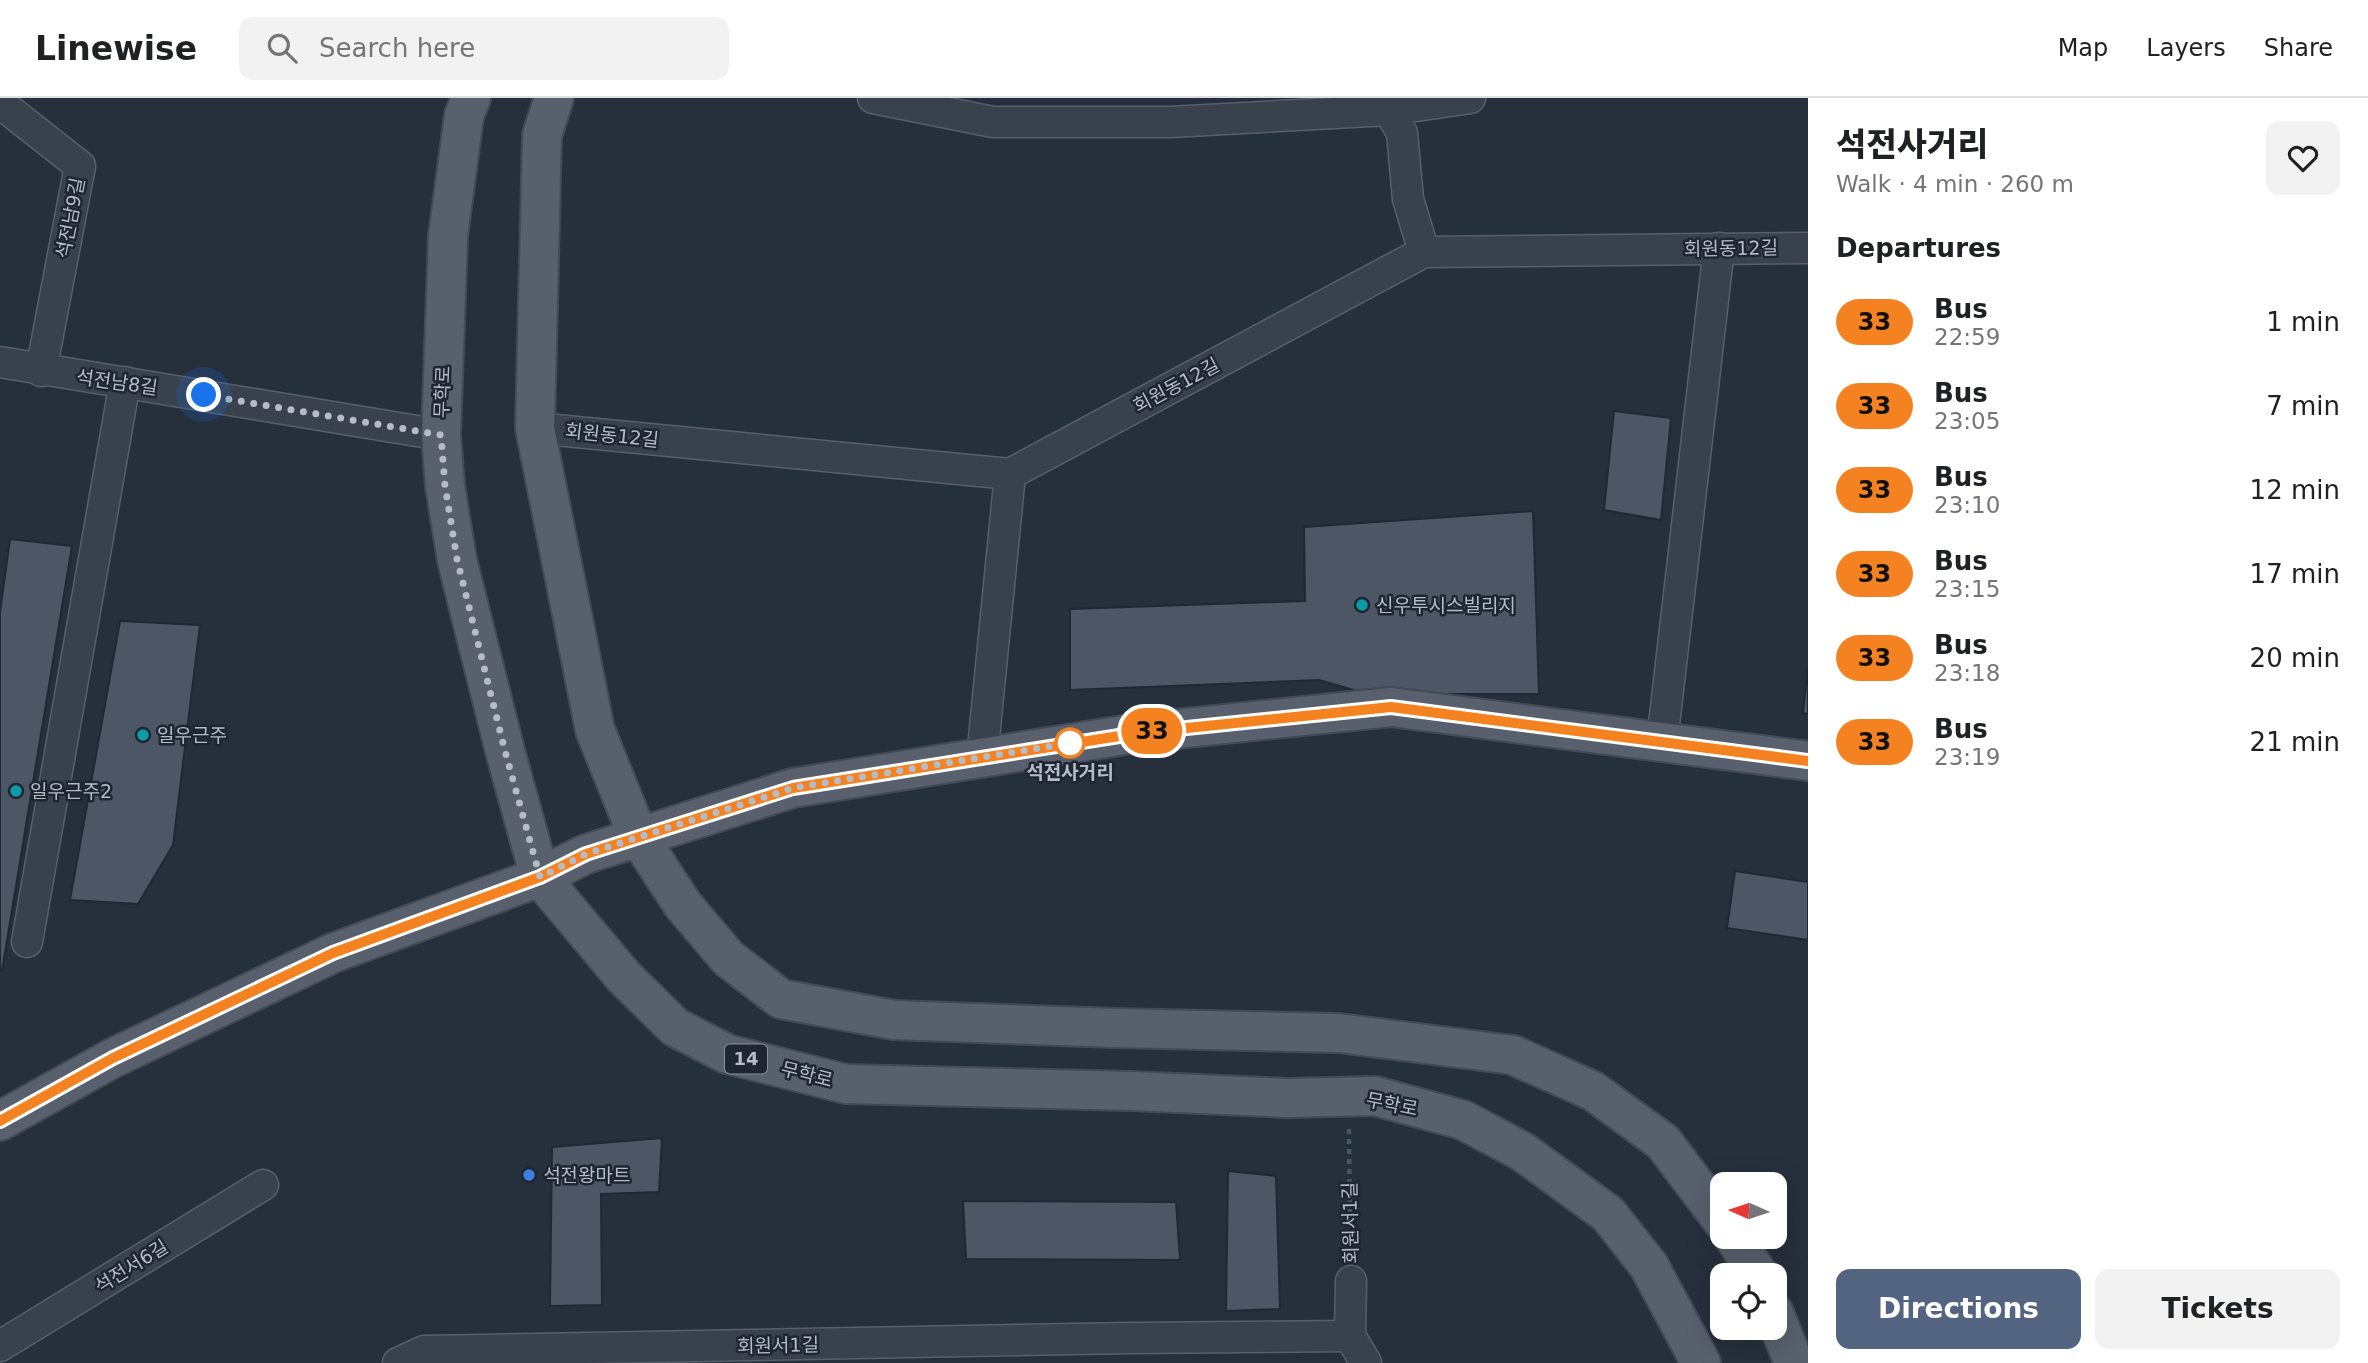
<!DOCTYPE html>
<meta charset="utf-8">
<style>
:root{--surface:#fff;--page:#f2f2f2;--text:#202124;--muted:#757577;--line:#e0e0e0;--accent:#536480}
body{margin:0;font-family:"DejaVu Sans","Noto Sans KR",sans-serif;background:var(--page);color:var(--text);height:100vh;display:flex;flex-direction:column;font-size:26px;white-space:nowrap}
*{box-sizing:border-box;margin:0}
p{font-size:23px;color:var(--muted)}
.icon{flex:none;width:38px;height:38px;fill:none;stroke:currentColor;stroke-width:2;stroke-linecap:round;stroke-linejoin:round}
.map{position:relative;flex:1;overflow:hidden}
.side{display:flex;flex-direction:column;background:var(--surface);width:560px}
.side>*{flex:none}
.badge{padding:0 14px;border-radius:23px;font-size:24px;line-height:46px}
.needle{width:46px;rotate:273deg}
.tools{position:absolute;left:1710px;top:1074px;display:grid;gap:14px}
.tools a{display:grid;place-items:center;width:77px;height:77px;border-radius:14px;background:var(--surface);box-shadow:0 7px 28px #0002;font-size:35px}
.you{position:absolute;width:35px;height:35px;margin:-18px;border:5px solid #fff;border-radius:50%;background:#1a73e8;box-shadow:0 0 0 10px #1a73e833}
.map>.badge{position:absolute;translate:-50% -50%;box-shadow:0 0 0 4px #fff}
h2{padding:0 28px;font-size:26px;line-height:63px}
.round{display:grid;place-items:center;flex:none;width:74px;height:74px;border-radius:14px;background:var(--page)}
.head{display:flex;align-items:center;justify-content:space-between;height:119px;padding:0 28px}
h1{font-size:33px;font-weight:800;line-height:52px}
.primary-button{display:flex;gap:14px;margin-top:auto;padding:14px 28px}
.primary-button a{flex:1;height:80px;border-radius:14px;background:var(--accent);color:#fff;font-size:28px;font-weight:800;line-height:80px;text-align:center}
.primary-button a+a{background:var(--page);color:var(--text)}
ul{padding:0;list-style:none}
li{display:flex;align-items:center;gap:21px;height:84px;padding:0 28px}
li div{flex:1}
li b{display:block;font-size:26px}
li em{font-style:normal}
li .badge{min-width:77px;font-weight:700;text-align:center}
header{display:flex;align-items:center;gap:42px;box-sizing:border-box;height:98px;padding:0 35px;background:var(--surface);border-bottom:2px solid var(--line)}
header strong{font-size:33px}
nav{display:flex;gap:38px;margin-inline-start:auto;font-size:24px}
.search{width:490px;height:63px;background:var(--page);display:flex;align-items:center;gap:18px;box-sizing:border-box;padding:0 24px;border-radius:14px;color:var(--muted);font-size:26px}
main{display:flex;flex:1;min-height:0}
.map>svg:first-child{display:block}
.building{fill:#4c5665;stroke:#202833;stroke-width:2}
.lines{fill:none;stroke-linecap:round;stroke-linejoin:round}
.street-casing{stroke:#575f6a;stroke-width:33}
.primary-casing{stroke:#424a55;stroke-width:42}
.path{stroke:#47595c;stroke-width:4.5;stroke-dasharray:5 5;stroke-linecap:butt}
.street{stroke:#39414c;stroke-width:30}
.primary{stroke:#57606c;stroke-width:38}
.line-casing{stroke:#fff;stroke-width:16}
.line{stroke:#f58220;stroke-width:10}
.walk{stroke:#b5bcc8;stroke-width:7;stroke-dasharray:0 12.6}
.culture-dot{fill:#0f9aa8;stroke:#1e2631;stroke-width:2.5}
.stop-dot{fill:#fff;stroke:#f58220;stroke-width:3.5}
.shop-dot{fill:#3f7fe0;stroke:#1e2631;stroke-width:2.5}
.labels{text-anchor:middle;stroke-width:5;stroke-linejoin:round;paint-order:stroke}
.shield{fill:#1e2631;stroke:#888f9b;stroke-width:2}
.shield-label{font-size:18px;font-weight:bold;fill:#b5bcc8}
.street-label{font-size:19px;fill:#b5bcc8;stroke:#1e2631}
.poi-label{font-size:19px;fill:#b5bcc8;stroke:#1e2631;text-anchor:start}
.stop-label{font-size:19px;font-weight:bold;fill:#b5bcc8;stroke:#1e2631}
</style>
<header>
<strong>Linewise</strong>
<div class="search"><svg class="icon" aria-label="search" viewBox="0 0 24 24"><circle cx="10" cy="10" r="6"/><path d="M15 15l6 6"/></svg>Search here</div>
<nav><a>Map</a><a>Layers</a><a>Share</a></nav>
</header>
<main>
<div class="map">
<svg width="1808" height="1265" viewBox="0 0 1808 1265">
<rect width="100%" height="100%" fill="#262f3c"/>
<g class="building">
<path d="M1614,313L1671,320L1661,422L1604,412Z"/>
<path d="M1533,413L1539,596H1367L1319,582L1070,592V511L1305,503L1304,429Z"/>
<path d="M10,441L72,448L2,873L0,872V514Z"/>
<path d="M120,523L200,527L173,747L138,806L70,802Z"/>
<path d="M1808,567V616L1803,615Z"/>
<path d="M1735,773L1808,784V842L1727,830Z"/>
<path d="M662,1040L659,1094L601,1096L602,1207L550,1208L552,1049Z"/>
<path d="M1228,1073L1276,1078L1280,1211L1226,1213Z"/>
<path d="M963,1103L1176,1104L1180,1162L966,1161Z"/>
</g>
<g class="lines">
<defs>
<g id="street">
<path d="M873,0L993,24H1170L1389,12L1402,35L1408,101L1424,154"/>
<path d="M0,5L80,68L41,273"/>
<path d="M1389,12L1470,0"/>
<path d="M0,264L441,337"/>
<path d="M535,330L1010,376L1424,154L1808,150"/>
<path d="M1662,644L1719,150"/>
<path d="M982,660L1010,376"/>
<path d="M27,844L125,284"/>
<path d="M1351,1183L1350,1238L1366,1265"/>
<path d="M0,1248L263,1087"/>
<path d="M398,1265L424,1253L1131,1240L1350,1238"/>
</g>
<g id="primary">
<path d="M471,0L464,18L448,138L441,337L445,388L457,462L505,653L540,779L624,879L675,929L727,956L846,986L1132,993L1287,1000L1375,998L1463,1022L1523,1054L1608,1116L1649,1168L1701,1265"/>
<path d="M554,0L542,37L535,330L595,632L638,738L683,807L728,860L781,901L894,922L1115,930L1338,935L1513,957L1593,993L1663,1044L1722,1122"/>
<path d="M0,1023L113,960L333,855L540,779L586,756L793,690L1137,635L1391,609L1808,663"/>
<path d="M1734,1139L1759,1178"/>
<path d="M1774,1215L1794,1265"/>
</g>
</defs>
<use href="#street" class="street-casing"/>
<use href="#primary" class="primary-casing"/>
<path class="path" d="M1349,1031L1350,1156"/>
<use href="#street" class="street"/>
<use href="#primary" class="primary"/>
</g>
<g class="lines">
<defs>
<path id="line" d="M0,1023L113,960L333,855L540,779L586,756L793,690L1138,635L1391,609L1808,663"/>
</defs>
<use href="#line" class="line-casing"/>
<use href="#line" class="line"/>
<path class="walk" d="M204,297L441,337L445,388L457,461L505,653L540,779L586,756L793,690L1070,645"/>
</g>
<g class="culture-dot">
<circle cx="1362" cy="507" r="7"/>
<circle cx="143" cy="637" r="7"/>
<circle cx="16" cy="693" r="7"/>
</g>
<circle class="stop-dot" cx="1070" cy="645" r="14"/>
<circle class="shop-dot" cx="529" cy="1077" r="7"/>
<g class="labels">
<rect class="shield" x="725" y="946.5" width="42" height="29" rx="5"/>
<g class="shield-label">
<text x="746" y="967">14</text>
</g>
<g class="street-label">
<text transform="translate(70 120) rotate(-79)" y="7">석전남9길</text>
<text transform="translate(1731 150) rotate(-1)" y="7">회원동12길</text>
<text transform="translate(117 284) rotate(8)" y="7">석전남8길</text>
<text transform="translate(1176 287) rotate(-28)" y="7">회원동12길</text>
<text transform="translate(442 294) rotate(-88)" y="7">무학로</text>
<text transform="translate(612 337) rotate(6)" y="7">회원동12길</text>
<text transform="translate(807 976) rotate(14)" y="7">무학로</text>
<text transform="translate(1392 1006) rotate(11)" y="7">무학로</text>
<text transform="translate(1350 1125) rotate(-91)" y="7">회원서1길</text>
<text transform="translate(131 1168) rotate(-32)" y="7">석전서6길</text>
<text transform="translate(778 1247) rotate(-1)" y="7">회원서1길</text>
</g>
<g class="poi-label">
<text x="1376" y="514">신우투시스빌리지</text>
<text x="157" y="644">일우근주</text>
<text x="30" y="700">일우근주2</text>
<text x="543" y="1084">석전왕마트</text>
</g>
<g class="stop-label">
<text x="1070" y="681">석전사거리</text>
</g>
</g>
</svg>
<div class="tools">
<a><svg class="needle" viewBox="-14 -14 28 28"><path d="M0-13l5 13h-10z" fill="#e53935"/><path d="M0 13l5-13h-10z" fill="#757577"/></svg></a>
<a><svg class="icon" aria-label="locate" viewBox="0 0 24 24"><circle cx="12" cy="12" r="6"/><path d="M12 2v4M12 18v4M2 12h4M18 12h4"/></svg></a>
</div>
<div class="you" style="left:204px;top:297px"></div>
<b class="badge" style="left:1152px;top:633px;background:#f58220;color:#111">33</b>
</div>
<section class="side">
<div class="head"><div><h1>석전사거리</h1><p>Walk · 4 min · 260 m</p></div><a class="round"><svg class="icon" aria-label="heart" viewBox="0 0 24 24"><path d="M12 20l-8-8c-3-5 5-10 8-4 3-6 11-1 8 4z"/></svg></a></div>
<h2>Departures</h2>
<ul>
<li><span class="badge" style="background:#f58220;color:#111">33</span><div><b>Bus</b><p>22:59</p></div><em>1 min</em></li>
<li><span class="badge" style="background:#f58220;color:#111">33</span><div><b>Bus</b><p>23:05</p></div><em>7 min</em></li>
<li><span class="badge" style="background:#f58220;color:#111">33</span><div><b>Bus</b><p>23:10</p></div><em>12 min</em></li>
<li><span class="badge" style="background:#f58220;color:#111">33</span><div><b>Bus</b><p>23:15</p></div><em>17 min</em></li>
<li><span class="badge" style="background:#f58220;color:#111">33</span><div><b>Bus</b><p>23:18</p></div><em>20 min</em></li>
<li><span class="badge" style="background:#f58220;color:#111">33</span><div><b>Bus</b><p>23:19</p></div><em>21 min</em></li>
</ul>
<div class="primary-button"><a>Directions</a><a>Tickets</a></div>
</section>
</main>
